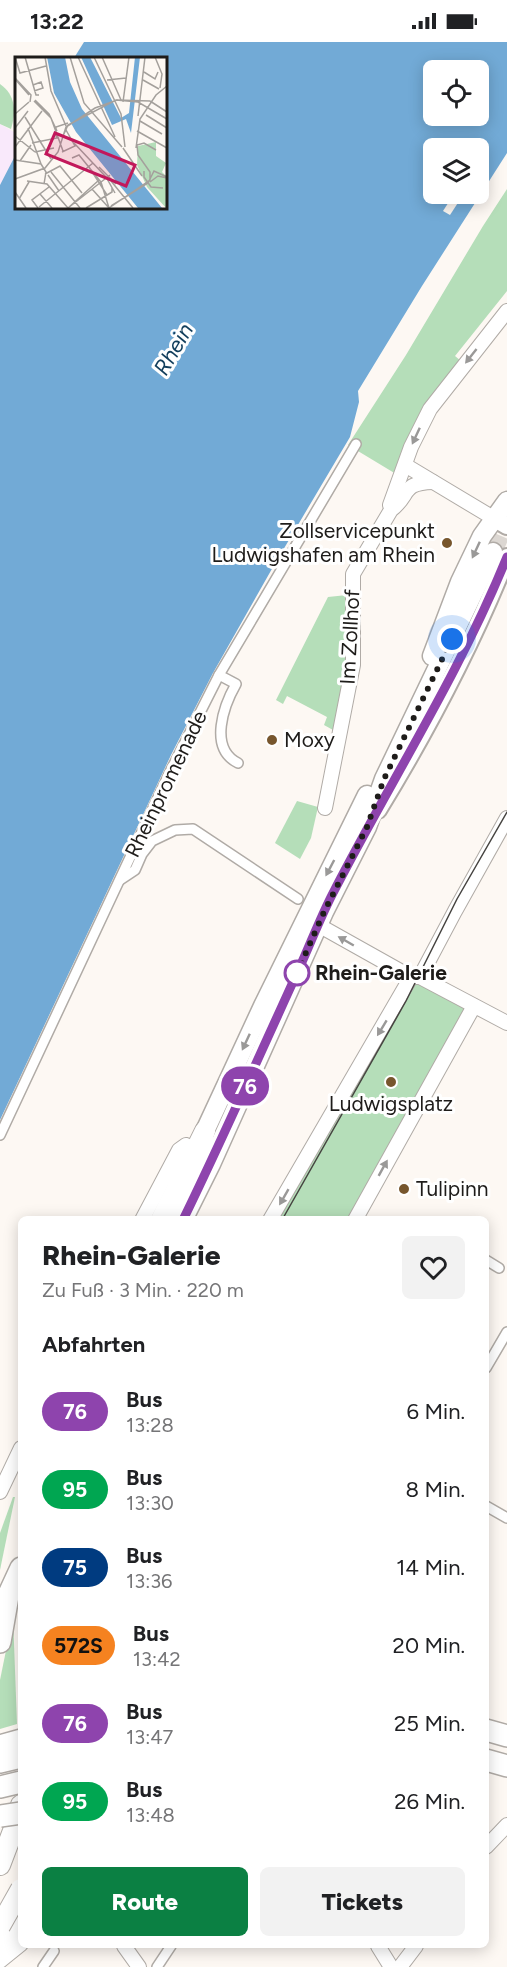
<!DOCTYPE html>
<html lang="de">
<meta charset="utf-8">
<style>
:root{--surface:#fff;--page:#f2f2f2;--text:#202124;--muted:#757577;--accent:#0b8043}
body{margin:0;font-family:Figtree,sans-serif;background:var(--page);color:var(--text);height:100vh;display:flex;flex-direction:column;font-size:22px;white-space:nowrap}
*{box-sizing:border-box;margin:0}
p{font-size:20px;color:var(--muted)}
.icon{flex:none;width:33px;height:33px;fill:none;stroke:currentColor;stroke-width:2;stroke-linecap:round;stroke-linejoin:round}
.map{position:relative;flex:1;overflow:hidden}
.sheet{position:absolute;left:18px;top:1174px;width:471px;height:732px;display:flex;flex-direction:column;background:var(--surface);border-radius:9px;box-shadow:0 3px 15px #0003}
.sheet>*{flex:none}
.badge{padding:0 12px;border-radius:20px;font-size:21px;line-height:39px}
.tools{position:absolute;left:423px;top:18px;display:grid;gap:12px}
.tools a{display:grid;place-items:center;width:66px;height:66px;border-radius:9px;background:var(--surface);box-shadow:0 3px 15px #0003;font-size:30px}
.you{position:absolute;width:30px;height:30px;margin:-15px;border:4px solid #fff;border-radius:50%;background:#1a73e8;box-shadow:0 0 0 9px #1a73e833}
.map>.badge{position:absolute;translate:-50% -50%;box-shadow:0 0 0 3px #fff}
h2{padding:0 24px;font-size:22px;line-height:54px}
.round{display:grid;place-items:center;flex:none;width:63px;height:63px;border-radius:9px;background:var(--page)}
.headline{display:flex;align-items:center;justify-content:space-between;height:102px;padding:0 24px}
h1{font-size:28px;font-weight:800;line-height:45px}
.cta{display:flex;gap:12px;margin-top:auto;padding:12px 24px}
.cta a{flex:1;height:69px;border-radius:9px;background:var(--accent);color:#fff;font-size:24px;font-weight:800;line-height:69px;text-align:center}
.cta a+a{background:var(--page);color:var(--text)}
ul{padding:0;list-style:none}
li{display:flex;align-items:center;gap:18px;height:78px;padding:0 24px}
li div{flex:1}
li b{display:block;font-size:22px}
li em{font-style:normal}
li .badge{min-width:66px;font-weight:700;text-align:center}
.status{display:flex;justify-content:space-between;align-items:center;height:42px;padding:0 30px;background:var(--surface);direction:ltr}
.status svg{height:16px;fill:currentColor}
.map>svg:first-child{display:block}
.industrial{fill:#f9e9fb}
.green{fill:#b5deb9}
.water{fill:#72aad6;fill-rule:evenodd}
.pier{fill:#fdf8f3}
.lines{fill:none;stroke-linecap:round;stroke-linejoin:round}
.secondary-tunnel{stroke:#dcd7d2;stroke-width:18;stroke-dasharray:18 9;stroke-linecap:butt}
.pedestrian-casing{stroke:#b0aba6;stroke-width:12}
.minor-casing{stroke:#b0aba6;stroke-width:16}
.tertiary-casing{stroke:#b0aba6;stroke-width:20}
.secondary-casing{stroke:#b0aba6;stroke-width:21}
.primary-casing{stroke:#b0aba6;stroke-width:22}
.trunk-casing{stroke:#b0aba6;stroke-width:24}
.pedestrian{stroke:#fff;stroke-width:9}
.minor{stroke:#fff;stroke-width:14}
.tertiary{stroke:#fff;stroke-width:16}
.secondary{stroke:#fff;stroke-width:18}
.primary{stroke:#fff;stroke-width:20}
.trunk{stroke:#fff;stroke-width:21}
.tram{stroke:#464441;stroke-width:1.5}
.primary-bridge-casing{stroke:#b0aba6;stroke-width:22;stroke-linecap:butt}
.trunk-bridge-casing{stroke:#b0aba6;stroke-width:24;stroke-linecap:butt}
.primary-bridge{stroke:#fff;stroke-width:20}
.trunk-bridge{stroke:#fff;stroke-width:21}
.oneway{fill:#9a9998}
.line-casing{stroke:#fff;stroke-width:14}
.line{stroke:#8e44ad;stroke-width:9}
.walk{stroke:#1e1c1a;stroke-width:6;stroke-dasharray:0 10.8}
.poi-dot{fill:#77562d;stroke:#fff;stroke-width:2}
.stop-dot{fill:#fff;stroke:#8e44ad;stroke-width:3}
.labels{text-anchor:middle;stroke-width:6;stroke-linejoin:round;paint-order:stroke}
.poi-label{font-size:21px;fill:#1e1c1a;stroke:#fff;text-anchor:start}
.street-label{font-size:21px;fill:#1e1c1a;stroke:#fff}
.stop-label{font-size:21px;font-weight:bold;fill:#1e1c1a;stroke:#fff;text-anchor:start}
.water-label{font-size:22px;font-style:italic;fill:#123e5c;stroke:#fff}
.inset-road{fill:none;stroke:#a4a09c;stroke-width:1.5}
.view{fill:#c2185b;fill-opacity:0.15;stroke:#c2185b;stroke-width:3}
.inset-edge{fill:none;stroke:#1e1c1a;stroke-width:3}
</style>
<div class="status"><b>13:22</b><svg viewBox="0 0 49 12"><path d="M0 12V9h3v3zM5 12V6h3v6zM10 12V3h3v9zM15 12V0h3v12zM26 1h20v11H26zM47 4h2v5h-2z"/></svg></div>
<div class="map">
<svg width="507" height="1925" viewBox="0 0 507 1925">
<rect width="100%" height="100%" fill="#fdf8f3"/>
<path class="industrial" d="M0,82L16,91V112L0,143Z"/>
<g class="green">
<path d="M0,42C16,53 16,70 11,87L0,82Z"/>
<path d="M507,147V249L455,314L461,319L396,432L348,403L406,313L483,184Z"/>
<path d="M347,553V620L333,688L324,683L327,675L287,654L283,662L276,658L328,555Z"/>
<path d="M297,759L318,765L311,796L300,817L275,801Z"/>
<path d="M411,935L474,964L355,1177L270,1178Z"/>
<path d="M13,1455H15L0,1528V1491Z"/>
<path d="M13,1574L17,1682L0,1687V1638Z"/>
</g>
<path class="water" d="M84,0H507V111L422,244L358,349L359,360L350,395L273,525L213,631L171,713L0,1078V143L16,112V165H165V16H74ZM434,28H478V74H434ZM434,106H478V152H434Z"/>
<path class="pier" d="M454,152L463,153L450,173L443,169Z"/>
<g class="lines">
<path class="secondary-tunnel" d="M493,510L507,478"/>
<defs>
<g id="pedestrian">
<path d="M219,633L236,642C224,663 208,706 238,721"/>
<path d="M120,838L135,828L142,812L152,799L175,788L193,787L298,857"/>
<path d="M0,1093L170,730L219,633L356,402"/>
<path d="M486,1218L499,1226"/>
<path d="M486,1326L507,1290"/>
<path d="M486,1464L507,1476"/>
<path d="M43,1925L54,1909"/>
<path d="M157,1925L171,1904"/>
</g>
<g id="minor">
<path d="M405,423L495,477"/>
<path d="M390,463L411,405L430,367L507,269"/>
<path d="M325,766L353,623V532L391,468C411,453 400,441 433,440"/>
<path d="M311,879L411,935H420L507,981"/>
<path d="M420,935L455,869L507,776"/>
<path d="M142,1178L179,1108L186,1103"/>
<path d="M175,1178V1174L208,1104L206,1094"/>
<path d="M270,1178L411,935"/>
<path d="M355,1178L474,964"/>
<path d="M0,1450L21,1406"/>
<path d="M486,1805L507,1783"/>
<path d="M124,1904L139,1925"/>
<path d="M378,1904L391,1925"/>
<path d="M0,1919L21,1902"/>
<path d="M400,1925L416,1904"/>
</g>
<g id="tertiary">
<path d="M495,477L507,484"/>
<path d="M378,768C427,688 472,602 507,515"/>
</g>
<g id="secondary">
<path d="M432,614L460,540L482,494L507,459"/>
<path d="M205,1089L263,964L367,753"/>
<path d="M183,1178L211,1122L324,870L367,785L384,737L493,510"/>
</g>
<g id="primary">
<path d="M161,1178L205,1089"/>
<path d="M0,1823L16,1781L21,1763"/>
</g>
<g id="trunk">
<path d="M0,1600L8,1554L21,1526"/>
<path d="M486,1688L507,1694"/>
<path d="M0,1704L21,1698"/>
<path d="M486,1718L507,1724"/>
<path d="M0,1720L21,1715"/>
<path d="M0,1745L21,1740"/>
<path d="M0,1901L21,1881"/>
</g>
</defs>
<use href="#pedestrian" class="pedestrian-casing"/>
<use href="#minor" class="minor-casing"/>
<use href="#tertiary" class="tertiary-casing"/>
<use href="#secondary" class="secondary-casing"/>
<use href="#primary" class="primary-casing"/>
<use href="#trunk" class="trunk-casing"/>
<use href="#pedestrian" class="pedestrian"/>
<use href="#minor" class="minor"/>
<use href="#tertiary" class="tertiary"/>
<use href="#secondary" class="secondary"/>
<use href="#primary" class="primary"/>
<use href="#trunk" class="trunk"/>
<g class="tram">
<path d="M282,1178L406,959L457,857L507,770"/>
<path d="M0,1881L21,1862"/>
</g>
<defs>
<path id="primary-bridge" d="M0,1884L21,1847"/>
<path id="trunk-bridge" d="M0,1774L21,1771"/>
</defs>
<use href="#primary-bridge" class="primary-bridge-casing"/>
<use href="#trunk-bridge" class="trunk-bridge-casing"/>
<use href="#primary-bridge" class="primary-bridge"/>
<use href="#trunk-bridge" class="trunk-bridge"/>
</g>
<defs><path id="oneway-solid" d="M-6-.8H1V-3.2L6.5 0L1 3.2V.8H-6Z" transform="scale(1.5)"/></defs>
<g class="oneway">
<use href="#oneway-solid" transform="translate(471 314) rotate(128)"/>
<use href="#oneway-solid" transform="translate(416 394) rotate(115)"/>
<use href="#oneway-solid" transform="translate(476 508) rotate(115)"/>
<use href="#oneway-solid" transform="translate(330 826) rotate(118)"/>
<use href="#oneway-solid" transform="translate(346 899) rotate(-150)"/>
<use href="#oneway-solid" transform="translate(382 986) rotate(121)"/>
<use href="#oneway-solid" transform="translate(246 1000) rotate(115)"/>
<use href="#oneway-solid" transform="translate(383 1126) rotate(-61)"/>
<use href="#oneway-solid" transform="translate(284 1155) rotate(120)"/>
</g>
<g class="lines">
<defs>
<path id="line" d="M183,1178C223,1096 260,1012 298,929C310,903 320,876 333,851C391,738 459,633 507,515"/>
</defs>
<use href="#line" class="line-casing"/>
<use href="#line" class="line"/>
<path class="walk" d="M297,931L324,870L367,785L384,737L452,597"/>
</g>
<g class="poi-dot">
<circle cx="447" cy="501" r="6"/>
<circle cx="272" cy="698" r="6"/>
<circle cx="391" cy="1040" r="6"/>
<circle cx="404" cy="1147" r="6"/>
</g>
<circle class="stop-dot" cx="297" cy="931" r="12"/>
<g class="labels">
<g class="poi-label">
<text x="435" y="496" text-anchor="end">Zollservicepunkt<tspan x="435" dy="24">Ludwigshafen am Rhein</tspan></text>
<text x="284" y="705">Moxy</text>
<text x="391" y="1069" text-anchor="middle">Ludwigsplatz</text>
<text x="416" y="1154">Tulipinn</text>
</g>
<g class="street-label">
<text transform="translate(350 595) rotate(-87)" y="7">Im Zollhof</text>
<text transform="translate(166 742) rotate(-64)" y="7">Rheinpromenade</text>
</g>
<g class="stop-label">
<text x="315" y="938">Rhein-Galerie</text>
</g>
<g class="water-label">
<text transform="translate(173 307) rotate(-60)" y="8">Rhein</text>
</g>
</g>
<g transform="translate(15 15)">
<rect width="152" height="152" fill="#fdf8f3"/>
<path d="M141,85V99L151,106L147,115L151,119V151L132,130L122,108L123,89Z" fill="#b5deb9"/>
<path d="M32,0H50L55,25L67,52L147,151H123L61,75L39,36ZM66,0H75L106,61L114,56L120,0H125L116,76L111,62L97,68Z" fill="#72aad6"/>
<path class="inset-road" d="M0,0L5,16L31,9M10,0L21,38H24M30,0L36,34L51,69M55,0L69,46L107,90M63,0L100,80M79,0L106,57L110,90M87,0L106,43M140,0L147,17L145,31M129,15L140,22L143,15M0,21L16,38L15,45M0,22L14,38M92,23L111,21M128,23L144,32M18,28L26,25L28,31L19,34M20,43L34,57L42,74M19,44L36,61L48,94M135,44L152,55M108,45L114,0M0,57L14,45M131,58L152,71M123,59L130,0M10,60L36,102M125,64L147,77M0,71L13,54M13,71L26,107M122,74L152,91M41,76V70L53,66M0,79L20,95M48,79L53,68L101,43L123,45L152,62M17,86L42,81L40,76M59,86L91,120L100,136M0,90L27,54M108,91L127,119M121,91L125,62L141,38L152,29M20,95L39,91M47,95L60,89L51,73M57,101L64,98L86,125L94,151M0,103L26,107L31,115L29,127M5,104L16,88M74,110L92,138M84,110L101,127M129,114V120L136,130L148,131M36,115L65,151M30,117L45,109L67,136M33,118L44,134M0,122L30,111L43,95L51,70L80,51L102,43L135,44M12,124L32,127L53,151M96,124L118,151M135,125L143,119L152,121M77,132L94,151M0,135L11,151M25,137L37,151M4,142L14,125M96,149L133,126L139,114L152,120M24,150L78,106M23,151L17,143L34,130M53,151L95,118M53,151L84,123M71,151L97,135V131M94,151L135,123V115L123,98L122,88L129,86L141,93"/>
<path class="view" d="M40,76L120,108L111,129L31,97Z"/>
<rect width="152" height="152" class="inset-edge"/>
</g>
</svg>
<div class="tools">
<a><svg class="icon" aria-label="locate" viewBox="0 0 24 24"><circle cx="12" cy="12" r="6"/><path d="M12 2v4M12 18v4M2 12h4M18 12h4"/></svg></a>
<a><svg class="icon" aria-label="layers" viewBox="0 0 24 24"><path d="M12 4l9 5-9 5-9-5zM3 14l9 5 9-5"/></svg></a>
</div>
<div class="you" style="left:452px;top:597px"></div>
<b class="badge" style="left:245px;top:1044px;background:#8e44ad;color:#fff">76</b>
<section class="sheet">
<div class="headline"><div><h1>Rhein-Galerie</h1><p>Zu Fuß · 3 Min. · 220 m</p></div><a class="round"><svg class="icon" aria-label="heart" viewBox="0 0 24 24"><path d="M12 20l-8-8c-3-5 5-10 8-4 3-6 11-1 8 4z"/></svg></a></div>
<h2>Abfahrten</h2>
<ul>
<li><span class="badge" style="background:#8e44ad;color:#fff">76</span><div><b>Bus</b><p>13:28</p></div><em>6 Min.</em></li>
<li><span class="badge" style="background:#00a651;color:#fff">95</span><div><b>Bus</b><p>13:30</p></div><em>8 Min.</em></li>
<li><span class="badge" style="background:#003b80;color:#fff">75</span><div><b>Bus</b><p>13:36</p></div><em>14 Min.</em></li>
<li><span class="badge" style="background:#f58220;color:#111">572S</span><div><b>Bus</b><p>13:42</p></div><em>20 Min.</em></li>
<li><span class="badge" style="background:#8e44ad;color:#fff">76</span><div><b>Bus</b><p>13:47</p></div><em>25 Min.</em></li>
<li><span class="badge" style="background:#00a651;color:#fff">95</span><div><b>Bus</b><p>13:48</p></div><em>26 Min.</em></li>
</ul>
<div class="cta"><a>Route</a><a>Tickets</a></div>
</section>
</div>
